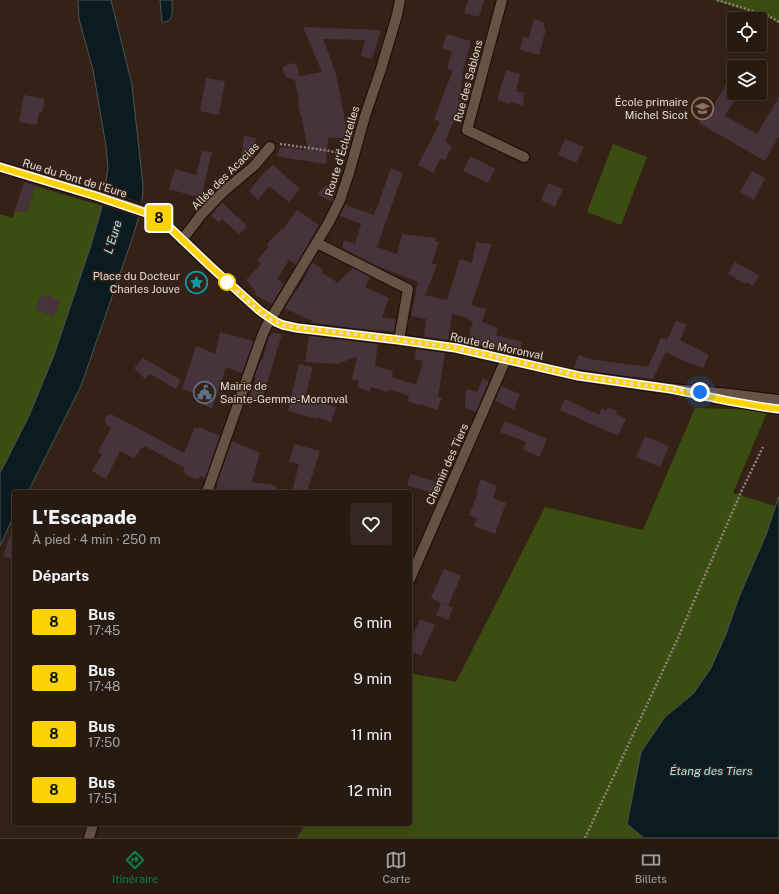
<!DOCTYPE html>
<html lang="fr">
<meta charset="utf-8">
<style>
:root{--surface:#271a11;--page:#33271f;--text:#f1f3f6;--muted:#a4a19f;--line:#433831;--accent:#0b8043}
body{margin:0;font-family:"Public Sans",sans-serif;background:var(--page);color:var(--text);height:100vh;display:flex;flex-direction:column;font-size:15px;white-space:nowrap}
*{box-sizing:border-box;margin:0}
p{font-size:13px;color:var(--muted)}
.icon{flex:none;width:22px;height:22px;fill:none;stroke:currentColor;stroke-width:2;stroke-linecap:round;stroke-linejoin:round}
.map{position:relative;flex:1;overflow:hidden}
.details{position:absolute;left:12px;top:490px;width:400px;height:336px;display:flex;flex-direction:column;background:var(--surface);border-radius:4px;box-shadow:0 4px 16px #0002,0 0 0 1px var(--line)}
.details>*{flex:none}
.badge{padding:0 8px;border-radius:3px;font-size:14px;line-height:26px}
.fabs{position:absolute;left:727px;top:12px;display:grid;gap:8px}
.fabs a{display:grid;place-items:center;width:40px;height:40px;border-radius:4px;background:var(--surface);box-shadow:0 4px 16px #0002,0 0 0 1px var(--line);font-size:20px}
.you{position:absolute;width:20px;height:20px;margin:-10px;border:3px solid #fff;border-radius:50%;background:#1a73e8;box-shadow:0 0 0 6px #1a73e833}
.map>.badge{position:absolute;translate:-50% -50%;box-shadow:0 0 0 2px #fff}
h2{padding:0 20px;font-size:15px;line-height:36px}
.round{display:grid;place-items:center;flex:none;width:42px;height:42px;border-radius:4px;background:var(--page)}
.headline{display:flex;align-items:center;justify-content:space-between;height:68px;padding:0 20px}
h1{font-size:19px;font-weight:800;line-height:30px}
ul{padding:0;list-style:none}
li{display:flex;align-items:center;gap:12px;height:56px;padding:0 20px}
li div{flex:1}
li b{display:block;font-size:15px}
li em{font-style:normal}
li .badge{min-width:44px;font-weight:700;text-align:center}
.dock{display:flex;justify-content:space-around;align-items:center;height:56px;border-top:1px solid var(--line);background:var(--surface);font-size:11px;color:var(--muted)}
.dock a{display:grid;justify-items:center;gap:2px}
.dock .current{color:var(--accent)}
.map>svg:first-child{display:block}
.green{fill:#3c4d11}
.water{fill:#0c1b1f;stroke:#4d5454}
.pier{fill:#342217}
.building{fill:#47333c}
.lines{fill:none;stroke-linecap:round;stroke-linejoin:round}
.minor-casing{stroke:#1b0b03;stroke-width:12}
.path{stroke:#92837a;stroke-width:2.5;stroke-dasharray:2 2;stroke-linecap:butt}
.minor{stroke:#675346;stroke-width:10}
.line-casing{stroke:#fff;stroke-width:9}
.line{stroke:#fed304;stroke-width:6}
.walk{stroke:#e5d9d1;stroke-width:4;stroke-dasharray:0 7.2}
.stop-dot{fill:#fff;stroke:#fed304;stroke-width:2}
.labels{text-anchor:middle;stroke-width:3;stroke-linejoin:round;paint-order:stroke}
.street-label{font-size:11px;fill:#e5d9d1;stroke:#342217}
.poi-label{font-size:11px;fill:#e5d9d1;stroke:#342217;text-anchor:end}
.water-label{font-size:12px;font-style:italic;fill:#97e8fe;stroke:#342217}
</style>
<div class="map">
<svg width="779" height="838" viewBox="0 0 779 838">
<rect width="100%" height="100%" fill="#342217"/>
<g class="green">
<path d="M713,0H779V23L767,17Z"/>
<path d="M613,144L647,157L621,225L587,212Z"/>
<path d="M35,186L102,206L90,248L54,355L29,416L0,473V214L13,218L15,210L27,213Z"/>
<path d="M695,408L768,410L733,493L775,506L766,535L739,597L726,634L711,668L693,694L665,717L627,824L644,838H297L305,824H410V673L456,682L545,507L643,530Z"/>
</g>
<g class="water">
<path d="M78,0H111L132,85L143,186C143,205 137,224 131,242L81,386L28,492H14V515L0,546V473L29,416L54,355L90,248L101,211L106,181L108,168L106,146L93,70L79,19Z"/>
<path d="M160,0H172C172,9 175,23 162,22Z"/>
<path d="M779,496V838H644L627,824L641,752L665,717L693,694L711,668L726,634L739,597L766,535Z"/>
</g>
<path class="pier" d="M103,190L144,203L141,218L100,205Z"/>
<g class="building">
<path d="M468,0H484L479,17L464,13Z"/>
<path d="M534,19L545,23L543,29H546L539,55L520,50L523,37L529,38Z"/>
<path d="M303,27L381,30L372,59L361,56L365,40L323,39L334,68L338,83L348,138H328L326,164L287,158L276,156L281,147L308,150L301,114H300L298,102H299L295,80L286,77L284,74L283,71V67L286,65L291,63L294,64L297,66L300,76L322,72Z"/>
<path d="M447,34L471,41L463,72L460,94L458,99L462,101L445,142L452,146L445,160L441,158L433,173L418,165L440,122L434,119L453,70L447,68L452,52L442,49Z"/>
<path d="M506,70L520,74L516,91L524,93L523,106L510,102V104L497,100Z"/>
<path d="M734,70V93H739L725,116L757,134L779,97V136L765,161L699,123L706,109L710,112Z"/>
<path d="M206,78L225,81L219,115L200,111Z"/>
<path d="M24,95L45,99L42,113L39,112L37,125L19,122Z"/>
<path d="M244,136L256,138L254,156L251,159L241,158Z"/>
<path d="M565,139L584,147L576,163L558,155Z"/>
<path d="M202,151L212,152L201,198L169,189L175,169L196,175Z"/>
<path d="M470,156L495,169L488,183L463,171Z"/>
<path d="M273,165L300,189L289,202L269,186L258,200L249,191L263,174Z"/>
<path d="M391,168L403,173L377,247L397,254L402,234L436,238L435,241L439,242L432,263L437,265L425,295L447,300L460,259L472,263L476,242L492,244L471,305L486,309L482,322L498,328L496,335L519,341V342H522L519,355L493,348V350L488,349L489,347L469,344L470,331L473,322L464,317L452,314L448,340L424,337L426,319L411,316L418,282L375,265L342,248L344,240L355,244L361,224L340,216L345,205L374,215Z"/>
<path d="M752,171L765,178L754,200L740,192Z"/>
<path d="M24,182L35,186L27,213L15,210Z"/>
<path d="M548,183L563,189L555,207L541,200Z"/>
<path d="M326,185L336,191L332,202L317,194Z"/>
<path d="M222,202L237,217H238L247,226L239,234L222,219L219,222L211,216Z"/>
<path d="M297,210L319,225L296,265L289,260L277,279L284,284L272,304L255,295L256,292L246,280L261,264L257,261L269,246L267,244L282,228L283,229Z"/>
<path d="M735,262L759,275L753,286L746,282L745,284L728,274Z"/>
<path d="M312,263L324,270L322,273L333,279L337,283L353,268L370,277L365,287L389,298L382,317L396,319L394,332L380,330V331L311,323L312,320L305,318L285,308L295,292H296L308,272H307Z"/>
<path d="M41,295L47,298L48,295L60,301L54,317L35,309Z"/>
<path d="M676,321L687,324L680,340L709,355L703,368L693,364L692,365L666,352L653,379L611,374L574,368L579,355L589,359L648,367L661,338L667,340Z"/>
<path d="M220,332L251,340L253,343L242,373L226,367L212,409L197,401L199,395L182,389L196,346L215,354Z"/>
<path d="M274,333L282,334L261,403L249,399L256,378L254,377L261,360L262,362L269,336Z"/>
<path d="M309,336L378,344L375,366L393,371L392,377L416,385L423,361L414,359L416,349L445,353L438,397L442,398L437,410L420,404L419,405L408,401L409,396L389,389L388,392L371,387L370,392L357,387L359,381L352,379L357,356L338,364L305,362Z"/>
<path d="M143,358L181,380L176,389L150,374L145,379L134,368Z"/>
<path d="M299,364L313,367L305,398L336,407L331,422L317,417V419L288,411Z"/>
<path d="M483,378L489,381L476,412L465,408L466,389L477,392Z"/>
<path d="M501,386L520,394L514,410L495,401Z"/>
<path d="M565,399L599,415L602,408L606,411L608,407L617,411L616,414L626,419L618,436L560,410Z"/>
<path d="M111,414L184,453L195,427L199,429V427L220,436L205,478L200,476L198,480L195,478L194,479L185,474V473L183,472L185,468L145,446L144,448L142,447L134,458L120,451L106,479L92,471L102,454L98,452L111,428L106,424L105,420L107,416Z"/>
<path d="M505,421L547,439L540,457L523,450L526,442L500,432Z"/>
<path d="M645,436L669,446L660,467L636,457Z"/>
<path d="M232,441L260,453L252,482L276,485V492H215L218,485H216Z"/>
<path d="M294,444L320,451L307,492H292L299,464L289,462Z"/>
<path d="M411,474L440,483L437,495L407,485Z"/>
<path d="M481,479L497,486L493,498L506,503L495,534L474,526L477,518L469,515L478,493H476Z"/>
<path d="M13,528L14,529V560L3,556Z"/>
<path d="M444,569L461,576L448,606L431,598Z"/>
<path d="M441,603L453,608L448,620L436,615Z"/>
<path d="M420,619L435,625L421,656L410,651V642Z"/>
</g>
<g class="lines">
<defs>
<g id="minor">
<path d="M502,0L467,130L524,157"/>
<path d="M0,167L97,196L155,215L166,224L220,275L260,311L276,322L283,325L297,328L399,340L456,348L579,376L671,389L730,394L779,400"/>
<path d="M182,240L201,215L223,192L254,166L270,147"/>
<path d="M317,243L408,289L399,340"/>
<path d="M714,398L765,407L779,409"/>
<path d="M207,492L262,336L267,325L329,222L340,200L349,173L365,116L381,69L397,15L400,0"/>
<path d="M410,579L506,359"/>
<path d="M89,838L93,824"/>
</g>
</defs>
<use href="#minor" class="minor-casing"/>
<g class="path">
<path d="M717,0L769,16L779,22"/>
<path d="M280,144L324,150L344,154"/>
<path d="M585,838L678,638L741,492L763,447"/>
</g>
<use href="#minor" class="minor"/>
</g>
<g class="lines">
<defs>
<path id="line" d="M0,167L96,196L155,216L166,224L210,266L260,311L276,322L283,325L297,328L399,340L456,348L579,376L671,389L729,401L764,407L779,409"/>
</defs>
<use href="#line" class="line-casing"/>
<use href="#line" class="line"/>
<path class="walk" d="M227,282C246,297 263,320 287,326L399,340L456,348L579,376L671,389L700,392"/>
</g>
<defs>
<symbol id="school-ring" viewBox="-11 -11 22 22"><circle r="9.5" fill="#342217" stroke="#8d6e63" stroke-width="1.5"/><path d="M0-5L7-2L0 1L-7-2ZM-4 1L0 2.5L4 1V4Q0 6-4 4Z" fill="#8d6e63"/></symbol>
<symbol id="sight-ring" viewBox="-11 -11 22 22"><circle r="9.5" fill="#342217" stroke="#0f9aa8" stroke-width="1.5"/><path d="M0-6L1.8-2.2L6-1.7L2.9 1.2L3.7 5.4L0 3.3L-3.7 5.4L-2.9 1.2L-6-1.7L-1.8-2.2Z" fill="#0f9aa8"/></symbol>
<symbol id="civic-ring" viewBox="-11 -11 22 22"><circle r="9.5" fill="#342217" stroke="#5c6f8a" stroke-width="1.5"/><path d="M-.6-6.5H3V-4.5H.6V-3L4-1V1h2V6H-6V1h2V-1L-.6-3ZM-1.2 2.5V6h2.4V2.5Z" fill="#5c6f8a"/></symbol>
</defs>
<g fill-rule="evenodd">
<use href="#school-ring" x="690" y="96" width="25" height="25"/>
<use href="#sight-ring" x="184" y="270" width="25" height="25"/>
<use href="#civic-ring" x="192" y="380" width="25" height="25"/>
</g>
<circle class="stop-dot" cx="227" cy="282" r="8"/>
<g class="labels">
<g class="street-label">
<text transform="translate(468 81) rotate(-75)" y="4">Rue des Sablons</text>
<text transform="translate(342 151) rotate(-73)" y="4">Route d'Écluzelles</text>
<text transform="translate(225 176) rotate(-45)" y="4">Allée des Acacias</text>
<text transform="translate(75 178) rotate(17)" y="4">Rue du Pont de l'Eure</text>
<text transform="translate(497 346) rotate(12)" y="4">Route de Moronval</text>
<text transform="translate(447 464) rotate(-66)" y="4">Chemin des Tiers</text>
</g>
<g class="poi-label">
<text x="688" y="106">École primaire<tspan x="688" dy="13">Michel Sicot</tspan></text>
<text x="180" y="280">Place du Docteur<tspan x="180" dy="13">Charles Jouve</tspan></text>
<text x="220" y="390" text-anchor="start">Mairie de<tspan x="220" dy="13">Sainte-Gemme-Moronval</tspan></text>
</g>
<g class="water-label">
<text transform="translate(113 237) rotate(-73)" y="4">L'Eure</text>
<text x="711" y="775">Étang des Tiers</text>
</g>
</g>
</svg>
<div class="fabs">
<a><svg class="icon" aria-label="locate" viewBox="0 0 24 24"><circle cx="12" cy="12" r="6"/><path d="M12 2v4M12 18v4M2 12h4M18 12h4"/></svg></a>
<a><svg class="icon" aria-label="layers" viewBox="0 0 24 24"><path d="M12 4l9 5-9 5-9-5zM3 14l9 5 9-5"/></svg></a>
</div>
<div class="you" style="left:700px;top:392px"></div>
<b class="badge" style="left:159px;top:218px;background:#fed304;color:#111">8</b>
<section class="details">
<div class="headline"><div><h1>L'Escapade</h1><p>À pied · 4 min · 250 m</p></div><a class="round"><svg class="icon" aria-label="heart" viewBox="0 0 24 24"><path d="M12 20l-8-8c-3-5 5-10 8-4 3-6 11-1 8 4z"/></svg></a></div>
<h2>Départs</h2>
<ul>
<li><span class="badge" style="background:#fed304;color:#111">8</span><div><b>Bus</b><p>17:45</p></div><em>6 min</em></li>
<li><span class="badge" style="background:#fed304;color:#111">8</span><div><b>Bus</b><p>17:48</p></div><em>9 min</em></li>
<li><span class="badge" style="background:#fed304;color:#111">8</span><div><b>Bus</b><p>17:50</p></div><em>11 min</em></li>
<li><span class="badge" style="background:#fed304;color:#111">8</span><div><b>Bus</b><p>17:51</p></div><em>12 min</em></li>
</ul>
</section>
</div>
<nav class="dock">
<a class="current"><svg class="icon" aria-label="directions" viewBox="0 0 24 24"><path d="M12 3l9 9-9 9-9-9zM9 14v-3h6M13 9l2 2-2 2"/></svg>Itinéraire</a>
<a><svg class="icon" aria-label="map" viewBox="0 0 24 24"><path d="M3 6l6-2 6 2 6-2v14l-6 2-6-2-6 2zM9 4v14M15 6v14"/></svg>Carte</a>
<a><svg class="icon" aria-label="tickets" viewBox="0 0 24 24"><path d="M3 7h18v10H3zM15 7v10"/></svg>Billets</a>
</nav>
